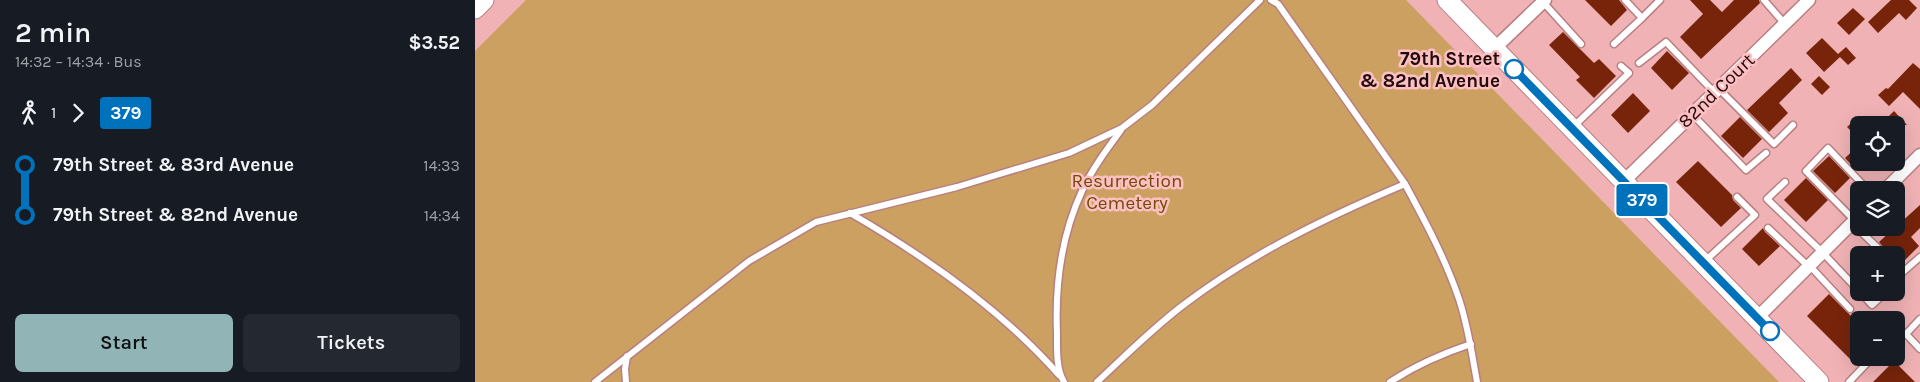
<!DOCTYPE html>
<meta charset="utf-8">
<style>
:root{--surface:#171b24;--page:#242831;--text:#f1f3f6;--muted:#9ea1a6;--accent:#91b5b7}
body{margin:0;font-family:Karla,sans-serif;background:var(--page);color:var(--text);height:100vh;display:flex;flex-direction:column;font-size:19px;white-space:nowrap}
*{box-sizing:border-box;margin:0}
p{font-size:16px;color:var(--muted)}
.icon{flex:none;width:28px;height:28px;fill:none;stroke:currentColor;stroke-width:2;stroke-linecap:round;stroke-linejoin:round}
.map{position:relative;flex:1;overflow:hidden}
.panel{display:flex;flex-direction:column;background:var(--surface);width:475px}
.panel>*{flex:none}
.badge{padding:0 10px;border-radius:4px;font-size:18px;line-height:32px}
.controls{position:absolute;left:1375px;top:116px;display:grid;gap:10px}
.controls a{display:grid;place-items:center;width:55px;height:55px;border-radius:8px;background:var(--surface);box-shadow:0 5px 20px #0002;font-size:25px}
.map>.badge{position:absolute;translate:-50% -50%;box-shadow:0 0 0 2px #fff}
.legs{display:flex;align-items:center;gap:8px;height:55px;padding:0 15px;font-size:16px}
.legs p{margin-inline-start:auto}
.headline{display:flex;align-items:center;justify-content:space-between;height:85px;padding:0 15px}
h1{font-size:28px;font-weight:600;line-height:38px}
.primary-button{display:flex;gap:10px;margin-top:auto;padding:10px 15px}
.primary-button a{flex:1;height:58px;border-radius:8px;background:var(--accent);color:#111;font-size:20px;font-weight:600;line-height:58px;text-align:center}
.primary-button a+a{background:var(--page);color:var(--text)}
ul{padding:0 15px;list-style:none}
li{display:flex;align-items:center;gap:18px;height:50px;font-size:19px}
li i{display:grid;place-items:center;width:8px;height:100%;margin:0 6px;background:currentColor}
li i::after{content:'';width:12px;height:12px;margin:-6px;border:4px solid;border-radius:50%;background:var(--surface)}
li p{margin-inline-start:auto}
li:first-child i{background:linear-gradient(#0000 50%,currentColor 0)}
li:last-child i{background:linear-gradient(currentColor 50%,#0000 0)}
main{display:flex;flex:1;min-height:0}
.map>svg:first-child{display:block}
.green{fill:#cba060}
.building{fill:#77240b}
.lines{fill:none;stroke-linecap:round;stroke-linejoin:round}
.lane-casing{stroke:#b87f81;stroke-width:9}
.street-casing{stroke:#b87f81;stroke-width:15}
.secondary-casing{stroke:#b87f81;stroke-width:21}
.lane{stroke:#fff;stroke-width:6}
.street{stroke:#fff;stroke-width:12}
.secondary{stroke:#fff;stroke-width:19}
.line-1-casing{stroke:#fff;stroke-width:11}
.line-1{stroke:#0072bc;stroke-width:8}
.stop-1-dot{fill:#fff;stroke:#0072bc;stroke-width:2.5}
.labels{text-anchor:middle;stroke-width:5;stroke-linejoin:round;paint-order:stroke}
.stop-label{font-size:19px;font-weight:bold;fill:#200b0d;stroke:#fdbfc1;text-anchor:end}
.street-label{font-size:19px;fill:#200b0d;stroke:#fdbfc1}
.park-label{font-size:19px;fill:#704c08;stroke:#fdbfc1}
</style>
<main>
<section class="panel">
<div class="headline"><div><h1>2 min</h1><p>14:32 – 14:34 · Bus</p></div><b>$3.52</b></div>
<div class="legs"><svg class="icon" aria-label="walk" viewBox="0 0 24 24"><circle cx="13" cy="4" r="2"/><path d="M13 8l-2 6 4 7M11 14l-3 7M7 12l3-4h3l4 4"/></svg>1<svg class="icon" aria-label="forward" viewBox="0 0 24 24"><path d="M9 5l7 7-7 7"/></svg><b class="badge" style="background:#0072bc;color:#fff">379</b></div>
<ul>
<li><i style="color:#0072bc"></i><b>79th Street &amp; 83rd Avenue</b><p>14:33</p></li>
<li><i style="color:#0072bc"></i><b>79th Street &amp; 82nd Avenue</b><p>14:34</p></li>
</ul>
<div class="primary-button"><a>Start</a><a>Tickets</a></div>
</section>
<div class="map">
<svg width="1445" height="382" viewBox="0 0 1445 382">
<rect width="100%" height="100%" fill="#f0b2b5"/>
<path class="green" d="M51,0H931L1304,382H0V51Z"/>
<g class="building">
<path d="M1110,0H1144L1152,10L1136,26Z"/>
<path d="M1215,0H1235L1247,12L1259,0H1284L1285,3L1226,59L1205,37L1228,14Z"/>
<path d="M1416,0H1434L1442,8L1431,20L1424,13L1403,33L1393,22Z"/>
<path d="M1378,8L1390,19L1374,35L1362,23Z"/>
<path d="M1088,32L1119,63L1124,59L1141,76L1119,98L1101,80L1105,77L1074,45Z"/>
<path d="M1347,38L1363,54L1371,47L1381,58L1373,65L1365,57L1349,72L1331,53Z"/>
<path d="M1192,51L1214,73L1197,90L1176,68Z"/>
<path d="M1438,63L1445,69V109L1428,92L1414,106L1403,95L1411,88L1413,89Z"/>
<path d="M1316,68L1327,80L1304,103L1313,113L1294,132L1272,110Z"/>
<path d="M1344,76L1355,87L1347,95L1336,84Z"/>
<path d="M1158,93L1175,111L1153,133L1136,115Z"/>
<path d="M1419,111L1432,125H1405Z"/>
<path d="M1384,116V139L1372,127Z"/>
<path d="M1265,117L1287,139L1268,158L1246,136Z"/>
<path d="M1384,145V168L1381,170L1370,158Z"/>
<path d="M1354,156L1375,178L1360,193L1338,171Z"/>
<path d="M1223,161L1257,195L1258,200L1266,208L1246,227L1201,182Z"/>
<path d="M1331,178L1353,200L1331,222L1309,200Z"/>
<path d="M1445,205V228L1436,237L1444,246L1427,263L1421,255H1415L1404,242Z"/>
<path d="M1288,228L1290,232L1305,246L1284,266L1267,249Z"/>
<path d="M1354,294L1384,324V354L1377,361L1332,316Z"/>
<path d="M1419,361L1440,382H1398Z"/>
</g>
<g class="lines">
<defs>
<g id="lane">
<path d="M796,0L803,4L930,184"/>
<path d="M1289,0L1309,23"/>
<path d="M1068,2L1106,44"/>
<path d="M1167,18L1185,0"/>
<path d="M1139,44L1167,18L1150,0"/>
<path d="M1164,63L1191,42L1239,92"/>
<path d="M1243,88L1299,144L1318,125"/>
<path d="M1217,114L1271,170L1291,153"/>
<path d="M1098,127L1154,73L1146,66"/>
<path d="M1310,182L1292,199L1347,252L1384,291"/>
<path d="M375,213C451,257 526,309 584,375"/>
<path d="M1379,220L1331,171L1353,148L1393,190"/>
<path d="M1377,223L1410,255"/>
<path d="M1293,228L1333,266"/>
<path d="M1230,261L1280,215L1262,197"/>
<path d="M1334,265L1375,309"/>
<path d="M1421,266L1428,272L1445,257"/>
<path d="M1385,292L1397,305L1411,292"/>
<path d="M1386,317L1388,320"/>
<path d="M1445,319L1431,334L1445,349"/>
<path d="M120,382L274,261L341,222L482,187L594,153L647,128L677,105L785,0"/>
<path d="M151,382L150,369L152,356"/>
<path d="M589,382C581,369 582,349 582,333C580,284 586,236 607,191C617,169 632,149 646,130"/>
<path d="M622,382C650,356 677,329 707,306C775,254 852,217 930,184C950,221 970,258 984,299C993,326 997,354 1002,382"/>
<path d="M915,382C941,365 966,354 996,344"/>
<path d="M1374,382L1397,358"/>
</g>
<g id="street">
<path d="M1019,49L1070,0"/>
<path d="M1149,181L1334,0"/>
<path d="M1410,190L1445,155"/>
<path d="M1282,318L1384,216"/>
</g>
<g id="secondary">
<path d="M972,0L1344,382"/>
<path d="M0,9L9,0"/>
</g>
</defs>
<use href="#lane" class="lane-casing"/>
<use href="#street" class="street-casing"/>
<use href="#secondary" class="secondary-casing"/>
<use href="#lane" class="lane"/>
<use href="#street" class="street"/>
<use href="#secondary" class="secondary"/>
</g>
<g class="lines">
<defs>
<path id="line-1" d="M1039,69L1295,331"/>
</defs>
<use href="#line-1" class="line-1-casing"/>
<use href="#line-1" class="line-1"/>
</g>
<g class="stop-1-dot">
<circle cx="1039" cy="69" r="9"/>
<circle cx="1295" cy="331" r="9"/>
</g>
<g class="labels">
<g class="stop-label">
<text x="1025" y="65">79th Street<tspan x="1025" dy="22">&amp; 82nd Avenue</tspan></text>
</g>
<g class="street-label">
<text transform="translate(1241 90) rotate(-44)" y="7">82nd Court</text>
</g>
<g class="park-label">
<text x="652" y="187">Resurrection<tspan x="652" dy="22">Cemetery</tspan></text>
</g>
</g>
</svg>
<div class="controls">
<a><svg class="icon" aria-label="locate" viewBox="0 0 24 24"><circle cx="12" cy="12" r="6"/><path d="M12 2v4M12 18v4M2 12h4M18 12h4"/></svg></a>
<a><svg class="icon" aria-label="layers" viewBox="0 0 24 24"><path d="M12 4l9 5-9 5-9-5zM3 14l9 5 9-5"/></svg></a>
<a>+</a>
<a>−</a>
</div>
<b class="badge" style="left:1167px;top:200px;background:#0072bc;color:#fff">379</b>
</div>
</main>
